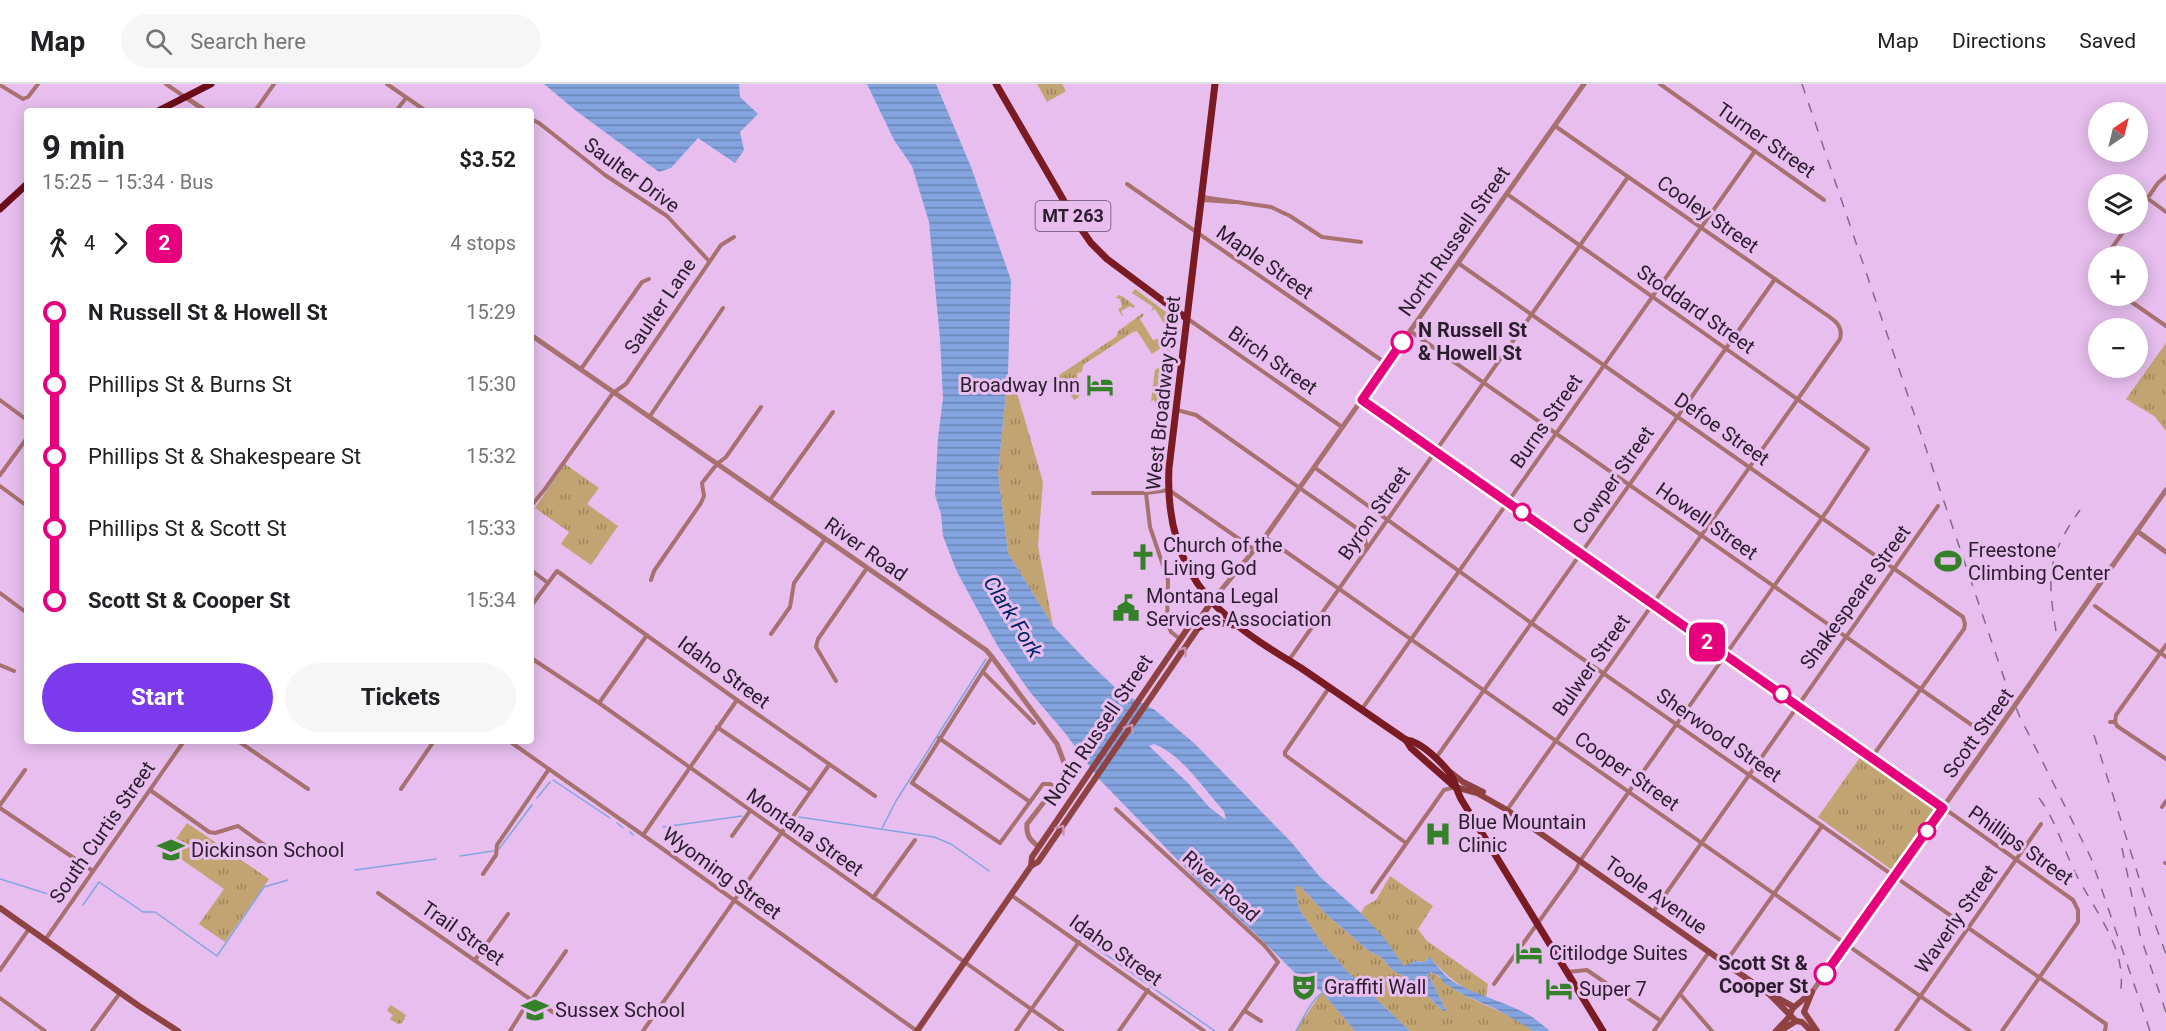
<!DOCTYPE html>
<meta charset="utf-8">
<style>
:root{--surface:#fff;--page:#f6f6f6;--text:#202124;--muted:#757577;--line:#e0e0e0;--accent:#7c3aed}
body{margin:0;font-family:Roboto,sans-serif;background:var(--page);color:var(--text);height:100vh;display:flex;flex-direction:column;font-size:22px;white-space:nowrap}
*{box-sizing:border-box;margin:0}
p{font-size:20px;color:var(--muted)}
.icon{flex:none;width:33px;height:33px;fill:none;stroke:currentColor;stroke-width:2;stroke-linecap:round;stroke-linejoin:round}
.map{position:relative;flex:1;overflow:hidden}
.side{position:absolute;left:24px;top:24px;width:510px;height:636px;display:flex;flex-direction:column;background:var(--surface);border-radius:6px;box-shadow:0 3px 15px #0003}
.side>*{flex:none}
.badge{padding:0 12px;border-radius:9px;font-size:21px;line-height:39px}
.needle{width:39px;rotate:35deg}
.controls{position:absolute;left:2088px;top:18px;display:grid;gap:12px}
.controls a{display:grid;place-items:center;width:60px;height:60px;border-radius:50%;background:var(--surface);box-shadow:0 3px 15px #0003;font-size:30px}
.map>.badge{position:absolute;translate:-50% -50%;box-shadow:0 0 0 3px #fff}
.legs{display:flex;align-items:center;gap:9px;height:66px;padding:0 18px;font-size:20px}
.legs p{margin-inline-start:auto}
.summary{display:flex;align-items:center;justify-content:space-between;height:102px;padding:0 18px}
h1{font-size:33px;font-weight:700;line-height:45px}
.primary-button{display:flex;gap:12px;margin-top:auto;padding:12px 18px}
.primary-button a{flex:1;height:69px;border-radius:36px;background:var(--accent);color:#fff;font-size:24px;font-weight:700;line-height:69px;text-align:center}
.primary-button a+a{background:var(--page);color:var(--text)}
ul{padding:0 18px;list-style:none}
li{display:flex;align-items:center;gap:21px;height:72px;font-size:22px}
li i{display:grid;place-items:center;width:9px;height:100%;margin:0 8px;background:currentColor}
li i::after{content:'';width:15px;height:15px;margin:-8px;border:4px solid;border-radius:50%;background:var(--surface)}
li p{margin-inline-start:auto}
li:first-child i{background:linear-gradient(#0000 50%,currentColor 0)}
li:last-child i{background:linear-gradient(currentColor 50%,#0000 0)}
header{display:flex;align-items:center;gap:36px;box-sizing:border-box;height:84px;padding:0 30px;background:var(--surface);border-bottom:2px solid var(--line)}
header strong{font-size:28px}
nav{display:flex;gap:33px;margin-inline-start:auto;font-size:21px}
.search{width:420px;height:54px;background:var(--page);display:flex;align-items:center;gap:15px;box-sizing:border-box;padding:0 21px;border-radius:33px;color:var(--muted);font-size:22px}
.map>svg:first-child{display:block}
.grass{fill:url(#grass-tufts)}
.water{fill:url(#water-rules);fill-rule:evenodd}
.lines{fill:none;stroke-linecap:round;stroke-linejoin:round}
.stream{stroke:#83a4df;stroke-width:1.5}
.minor{stroke:#a7716f;stroke-width:4}
.tertiary{stroke:#a7716f;stroke-width:5}
.secondary{stroke:#8f4242;stroke-width:6}
.primary{stroke:#7a1a22;stroke-width:7}
.trunk{stroke:#6c0d19;stroke-width:7}
.rail{stroke:#846889;stroke-width:1.5;stroke-dasharray:10 10;stroke-linecap:butt}
.tertiary-bridge{stroke:#a7716f;stroke-width:5}
.oneway{stroke:#c893b2}
.line-1-casing{stroke:#fff;stroke-width:14}
.line-1{stroke:#e6007e;stroke-width:9}
.stop-1-dot{fill:#fff;stroke:#e6007e;stroke-width:3}
.labels{text-anchor:middle;stroke-width:6;stroke-linejoin:round;paint-order:stroke}
.shield{fill:#e7beee;stroke:#634d68;stroke-width:1.5}
.shield-label{font-size:18px;font-weight:bold;fill:#2b1c2e}
.street-label{font-size:20px;fill:#2b1c2e;stroke:#e7beee}
.stop-label{font-size:20px;font-weight:bold;fill:#2b1c2e;stroke:#e7beee;text-anchor:start}
.poi-label{font-size:20px;fill:#2b1c2e;stroke:#e7beee;text-anchor:start}
.water-label{font-size:21px;font-style:italic;fill:#022467;stroke:#e7beee}
</style>
<header>
<strong>Map</strong>
<div class="search"><svg class="icon" aria-label="search" viewBox="0 0 24 24"><circle cx="10" cy="10" r="6"/><path d="M15 15l6 6"/></svg>Search here</div>
<nav><a>Map</a><a>Directions</a><a>Saved</a></nav>
</header>
<div class="map">
<svg width="2166" height="947" viewBox="0 0 2166 947">
<defs>
<pattern id="grass-tufts" width="24" height="20" patternUnits="userSpaceOnUse" patternTransform="scale(1.5)"><rect width="24" height="20" fill="#c1a472"/><path d="M3 7l-1-3M5 7V3M7 7l1-3M15 17l-1-3M17 17v-4M19 17l1-3" fill="none" stroke="#9d855e"/></pattern>
<pattern id="water-rules" width="6" height="5" patternUnits="userSpaceOnUse" patternTransform="scale(1.5)"><rect width="6" height="5" fill="#83a4df"/><path d="M0 2.5h6" fill="none" stroke="#6b85b5"/></pattern>
</defs>
<rect width="100%" height="100%" fill="#e7beee"/>
<g class="grass">
<path d="M1037,0H1062L1066,7L1047,18Z"/>
<path d="M1135,205L1174,234C1176,244 1171,257 1170,268L1167,266L1164,252L1168,246L1155,225L1151,227L1153,223L1132,209Z"/>
<path d="M1118,211L1122,212L1135,222L1133,224L1130,222L1121,227L1123,231L1122,232L1118,225L1122,223L1120,215L1116,214Z"/>
<path d="M1143,229L1144,231L1140,235L1153,256L1158,255L1161,264L1152,270L1137,247L1133,248L1083,281L1082,288L1077,289L1079,313L1074,316L1058,292L1117,252V248Z"/>
<path d="M2166,259V347L2154,332L2126,315Z"/>
<path d="M1161,282L1168,288L1164,320L1156,321L1154,316L1151,317L1155,286Z"/>
<path d="M1007,299L1017,309L1043,398L1038,462L1053,542L1008,469L998,389Z"/>
<path d="M565,380L599,404L587,420L618,442L591,481L561,460L569,448L535,424Z"/>
<path d="M1861,672L1935,725L1892,786L1818,733Z"/>
<path d="M187,739L269,795L225,858L199,840L224,805L168,766Z"/>
<path d="M1390,792L1433,822L1418,845L1427,857L1488,900L1486,913C1463,907 1445,891 1430,873L1424,878L1415,877L1404,883L1361,829L1365,822L1376,816Z"/>
<path d="M1295,802H1300L1326,830L1369,867L1381,873L1392,886L1405,893L1410,901L1426,910L1444,928L1446,926L1428,890L1432,888C1442,894 1451,904 1462,910C1486,923 1512,930 1534,947H1410L1348,888L1323,860L1299,825Z"/>
<path d="M1322,908L1355,947H1295Z"/>
<path d="M391,921L406,931L402,939L398,940L390,935L393,931L387,927Z"/>
</g>
<g class="water">
<path d="M544,0H739L740,13L758,30L740,48L744,66L735,79L698,54L671,84L659,88L575,26Z"/>
<path d="M867,0H936L971,83L1011,196L1008,289L998,389L1008,469L1053,542L1084,574L1120,608L1155,626L1195,660L1293,760L1319,792L1361,829L1384,854L1404,882L1415,877L1424,878L1430,873C1438,883 1446,894 1457,900C1478,911 1501,917 1523,928C1533,932 1541,940 1550,947H1534L1498,926L1464,911L1444,899L1439,892L1431,888L1428,890L1446,926L1444,928L1426,910L1410,901L1405,893L1392,886L1381,873L1369,867L1326,830L1300,802H1295L1299,825L1323,860L1348,888L1410,947H1355L1322,908L1297,891L1258,852L1200,799L1099,695L1065,649L1030,608L997,561L957,488L943,452L941,430L935,411L938,354L943,314L940,255L929,138L912,82L894,56ZM1154,660C1184,672 1203,705 1224,727L1226,736L1209,723L1189,700L1149,662Z"/>
</g>
<g class="lines">
<g class="stream">
<path d="M553,696L610,734"/>
<path d="M537,714L550,698"/>
<path d="M799,733L934,753L951,760L989,787"/>
<path d="M617,739L623,744"/>
<path d="M663,743L742,732"/>
<path d="M882,744L896,717L986,575"/>
<path d="M630,748L633,751"/>
<path d="M499,765L532,721"/>
<path d="M460,772L493,767"/>
<path d="M355,786L436,775"/>
<path d="M0,795L64,815"/>
<path d="M83,821L99,798L143,828H155L217,872L264,803L288,796"/>
<path d="M1078,851L1146,899"/>
<path d="M1150,902L1215,947"/>
<path d="M1296,947C1304,933 1310,918 1322,909"/>
</g>
<g class="minor">
<path d="M166,0L185,13"/>
<path d="M387,0L426,27"/>
<path d="M1660,0L1824,116"/>
<path d="M0,1L23,15L28,13L38,0"/>
<path d="M512,26L514,27"/>
<path d="M255,27L274,0"/>
<path d="M396,27L406,14"/>
<path d="M531,35L539,39L605,91L667,132L709,177"/>
<path d="M1127,100L1387,280"/>
<path d="M1202,113L1271,123L1290,132L1322,153L1361,158"/>
<path d="M2147,114L2166,128"/>
<path d="M1202,116L1233,118"/>
<path d="M2138,128L2158,99L2166,92"/>
<path d="M2106,172L2129,140"/>
<path d="M1458,179L1963,533L1965,540L1964,545L1872,673"/>
<path d="M2098,183L2094,190L2098,195"/>
<path d="M2123,212L2166,242"/>
<path d="M1188,235L1342,343"/>
<path d="M1410,247L1986,651"/>
<path d="M581,285L642,198L649,195"/>
<path d="M0,316L27,336"/>
<path d="M1362,316L1652,521L1872,673L2073,816L2078,826V838L2002,947"/>
<path d="M1177,326L1196,331L1358,445L1365,455L1367,465"/>
<path d="M650,332L723,224"/>
<path d="M1314,383L1537,543L2106,940L2105,947"/>
<path d="M0,391L27,354"/>
<path d="M0,402L27,422"/>
<path d="M1093,409H1146L1169,406L1255,466"/>
<path d="M1146,409L1150,443L1168,496L1167,539L1171,548L1180,555"/>
<path d="M770,416L833,328"/>
<path d="M531,422L545,405L613,309L626,300L721,161L734,153"/>
<path d="M1265,453L1970,947"/>
<path d="M531,486L548,499"/>
<path d="M651,496L654,487L701,419L704,412L702,399L717,380L726,373L761,323"/>
<path d="M0,509L27,529"/>
<path d="M531,522L557,487L737,616L875,712"/>
<path d="M2095,522L2166,573"/>
<path d="M771,550L790,523L794,499L825,455"/>
<path d="M992,573L912,699L1000,759L1043,700H1050L1055,703"/>
<path d="M531,574L599,619L1062,947"/>
<path d="M1289,576L1628,93"/>
<path d="M0,581L14,587"/>
<path d="M983,588L1034,639"/>
<path d="M836,597L816,563L818,555L867,484"/>
<path d="M1329,604L1285,668V671L1406,759"/>
<path d="M599,619L647,551"/>
<path d="M1362,625L1755,67"/>
<path d="M2110,638H2115L2117,642L2166,675"/>
<path d="M2115,638L2116,631L2166,561"/>
<path d="M717,643L811,707"/>
<path d="M939,654L1030,718"/>
<path d="M238,657L308,705"/>
<path d="M509,657L660,763L917,947"/>
<path d="M1436,674L1775,195"/>
<path d="M401,705L434,657"/>
<path d="M150,706L209,748L215,749L238,742L277,770"/>
<path d="M0,721L25,686"/>
<path d="M2162,723L2166,717"/>
<path d="M0,724L93,787"/>
<path d="M1116,725L1264,861L1278,878L1230,947"/>
<path d="M1507,726L1802,309L1840,255C1844,240 1832,235 1821,227L1555,42"/>
<path d="M643,751L737,616"/>
<path d="M732,752L750,727"/>
<path d="M2165,779H2166"/>
<path d="M483,790L496,771L497,761L549,685"/>
<path d="M1372,808L1444,706L1455,703"/>
<path d="M378,809L530,915"/>
<path d="M1011,811L1204,947"/>
<path d="M873,814L915,756"/>
<path d="M1653,828L1938,422"/>
<path d="M45,856L184,657"/>
<path d="M475,876L508,830"/>
<path d="M1725,879L1822,742"/>
<path d="M0,886L29,845"/>
<path d="M1567,888L1587,886L1661,937"/>
<path d="M1494,900L1576,786L1580,777L1827,427L1868,365L1507,110"/>
<path d="M1680,910L1712,947"/>
<path d="M0,914L45,947"/>
<path d="M533,914L566,867"/>
<path d="M533,914L554,929"/>
<path d="M1245,927L1261,937"/>
<path d="M92,947L120,909"/>
<path d="M510,947L530,915"/>
<path d="M643,947L829,681"/>
<path d="M1016,947L1079,858"/>
<path d="M1119,947L1148,906"/>
<path d="M1654,947L1709,868"/>
<path d="M1896,947L2041,740"/>
</g>
<g class="tertiary">
<path d="M185,13L206,27"/>
<path d="M531,251L986,566L992,573L1057,660L1065,681L1061,696L1027,740C1026,752 1030,756 1039,763"/>
<path d="M2137,447L2166,468"/>
<path d="M2113,481L2166,406"/>
<path d="M1212,517L1265,453L1584,0"/>
<path d="M1812,908L1990,657"/>
</g>
<g class="secondary">
<path d="M1449,687L1463,698L1483,708"/>
<path d="M1455,703L1477,709L1507,726L1769,910L1796,937"/>
<path d="M1031,782L1032,773L1192,538L1200,535L1212,517"/>
<path d="M0,824L139,922L178,947"/>
<path d="M1812,908L1804,928L1817,947"/>
<path d="M1774,912L1794,923"/>
<path d="M1790,930L1793,924L1812,908"/>
<path d="M917,947L1031,782L1038,778L1199,543L1200,535"/>
<path d="M1776,947L1782,946L1796,937L1802,938L1811,947"/>
<path d="M1776,947L1790,932"/>
</g>
<g class="primary">
<path d="M996,0L1075,136L1091,159L1107,175L1186,234"/>
<path d="M1215,0L1169,384C1166,443 1183,496 1230,535C1251,554 1277,569 1301,584C1336,608 1371,632 1406,656C1421,657 1448,683 1454,697C1456,703 1458,709 1461,715L1603,947"/>
<path d="M1199,543L1216,538L1234,541"/>
<path d="M1406,656L1411,664L1455,703"/>
</g>
<g class="trunk">
<path d="M158,27L211,0"/>
<path d="M0,125L27,100"/>
</g>
<g class="rail">
<path d="M1802,0L2004,594L2019,631L2091,774L2150,947"/>
<path d="M2056,547C2047,492 2047,472 2080,426"/>
<path d="M2094,651L2145,813L2166,870"/>
<path d="M2039,714C2056,737 2062,761 2074,786C2092,824 2129,865 2120,910"/>
<path d="M2122,764L2140,851L2166,928"/>
</g>
<path class="tertiary-bridge" d="M1990,657L2113,481"/>
</g>
<defs><path id="oneway-chevron" d="M-2-3.5L2.5 0L-2 3.5" fill="none" stroke-width="1.6" stroke-linecap="round" stroke-linejoin="round" transform="scale(1.5)"/></defs>
<g class="oneway">
<use href="#oneway-chevron" transform="translate(1183 567) rotate(-55)"/>
<use href="#oneway-chevron" transform="translate(1130 644) rotate(-56)"/>
<use href="#oneway-chevron" transform="translate(1061 745) rotate(-55)"/>
</g>
<g class="lines">
<defs>
<path id="line-1" d="M1402,258L1362,316L1943,724L1825,890"/>
</defs>
<use href="#line-1" class="line-1-casing"/>
<use href="#line-1" class="line-1"/>
</g>
<defs>
<symbol id="hotel-bare" viewBox="-9 -9 18 18"><path d="M-6-4.5h1.5V1H6V5H4.5V3h-9V5H-6ZM-4 0a1.8 1.8 0 1 1 3.6 0ZM.5 0V-2.5h3Q6-2.5 6 0Z" fill="#34812a" stroke="#e7beee" stroke-width="2.5" paint-order="stroke"/></symbol>
<symbol id="church-bare" viewBox="-9 -9 18 18"><path d="M-1.2-6h2.4v3.5h3.3v2.4h-3.3V6h-2.4V-.1h-3.3v-2.4h3.3Z" fill="#34812a" stroke="#e7beee" stroke-width="2.5" paint-order="stroke"/></symbol>
<symbol id="stadium-bare" viewBox="-9 -9 18 18"><path d="M0-5a6.5 5 0 1 0 0 10a6.5 5 0 1 0 0-10ZM-3.5-1.8h7v3.6h-7Z" fill="#34812a" stroke="#e7beee" stroke-width="2.5" paint-order="stroke"/></symbol>
<symbol id="civic-bare" viewBox="-9 -9 18 18"><path d="M-.6-6.5H3V-4.5H.6V-3L4-1V1h2V6H-6V1h2V-1L-.6-3ZM-1.2 2.5V6h2.4V2.5Z" fill="#34812a" stroke="#e7beee" stroke-width="2.5" paint-order="stroke"/></symbol>
<symbol id="hospital-bare" viewBox="-9 -9 18 18"><path d="M-5-5h3v3.5h4V-5h3V5h-3V1.5h-4V5h-3Z" fill="#34812a" stroke="#e7beee" stroke-width="2.5" paint-order="stroke"/></symbol>
<symbol id="school-bare" viewBox="-9 -9 18 18"><path d="M0-5L7-2L0 1L-7-2ZM-4 1L0 2.5L4 1V4Q0 6-4 4Z" fill="#34812a" stroke="#e7beee" stroke-width="2.5" paint-order="stroke"/></symbol>
<symbol id="theatre-bare" viewBox="-9 -9 18 18"><path d="M-5-5.5Q0-4 5-5.5V0Q5 5 0 6Q-5 5-5 0ZM-3.3-2.5H-1v1.5H-3.3ZM1-2.5H3.3v1.5H1ZM-2.8 1Q0 5.5 2.8 1Z" fill="#34812a" stroke="#e7beee" stroke-width="2.5" paint-order="stroke"/></symbol>
</defs>
<g fill-rule="evenodd">
<use href="#hotel-bare" x="1081" y="282" width="38" height="38"/>
<use href="#church-bare" x="1124" y="454" width="38" height="38"/>
<use href="#stadium-bare" x="1929" y="458" width="38" height="38"/>
<use href="#civic-bare" x="1107" y="505" width="38" height="38"/>
<use href="#hospital-bare" x="1419" y="731" width="38" height="38"/>
<use href="#school-bare" x="152" y="747" width="38" height="38"/>
<use href="#hotel-bare" x="1510" y="850" width="38" height="38"/>
<use href="#theatre-bare" x="1285" y="884" width="38" height="38"/>
<use href="#hotel-bare" x="1540" y="886" width="38" height="38"/>
<use href="#school-bare" x="516" y="907" width="38" height="38"/>
</g>
<g class="stop-1-dot">
<circle cx="1402" cy="258" r="10"/>
<circle cx="1522" cy="428" r="8"/>
<circle cx="1782" cy="610" r="8"/>
<circle cx="1927" cy="747" r="8"/>
<circle cx="1825" cy="890" r="10"/>
</g>
<g class="labels">
<rect class="shield" x="1035.5" y="117" width="75" height="30" rx="4.5"/>
<g class="shield-label">
<text x="1073" y="138">MT 263</text>
</g>
<g class="street-label">
<text transform="translate(1766 56) rotate(35)" y="7">Turner Street</text>
<text transform="translate(632 91) rotate(36)" y="7">Saulter Drive</text>
<text transform="translate(1708 130) rotate(35)" y="7">Cooley Street</text>
<text transform="translate(1454 157) rotate(-55)" y="7">North Russell Street</text>
<text transform="translate(1265 178) rotate(35)" y="7">Maple Street</text>
<text transform="translate(660 222) rotate(-56)" y="7">Saulter Lane</text>
<text transform="translate(1696 225) rotate(35)" y="7">Stoddard Street</text>
<text transform="translate(1273 276) rotate(35)" y="7">Birch Street</text>
<text transform="translate(1163 309) rotate(-84)" y="7">West Broadway Street</text>
<text transform="translate(1546 337) rotate(-55)" y="7">Burns Street</text>
<text transform="translate(1722 345) rotate(35)" y="7">Defoe Street</text>
<text transform="translate(1613 396) rotate(-55)" y="7">Cowper Street</text>
<text transform="translate(1374 429) rotate(-55)" y="7">Byron Street</text>
<text transform="translate(1707 437) rotate(35)" y="7">Howell Street</text>
<text transform="translate(866 465) rotate(35)" y="7">River Road</text>
<text transform="translate(1855 513) rotate(-54)" y="7">Shakespeare Street</text>
<text transform="translate(1591 581) rotate(-55)" y="7">Bulwer Street</text>
<text transform="translate(724 588) rotate(36)" y="7">Idaho Street</text>
<text transform="translate(1098 646) rotate(-56)" y="7">North Russell Street</text>
<text transform="translate(1978 649) rotate(-54)" y="7">Scott Street</text>
<text transform="translate(1719 651) rotate(35)" y="7">Sherwood Street</text>
<text transform="translate(1627 687) rotate(35)" y="7">Cooper Street</text>
<text transform="translate(102 748) rotate(-55)" y="7">South Curtis Street</text>
<text transform="translate(805 748) rotate(35)" y="7">Montana Street</text>
<text transform="translate(2021 761) rotate(35)" y="7">Phillips Street</text>
<text transform="translate(722 789) rotate(36)" y="7">Wyoming Street</text>
<text transform="translate(1221 802) rotate(42)" y="7">River Road</text>
<text transform="translate(1656 811) rotate(35)" y="7">Toole Avenue</text>
<text transform="translate(1956 835) rotate(-55)" y="7">Waverly Street</text>
<text transform="translate(463 849) rotate(35)" y="7">Trail Street</text>
<text transform="translate(1116 866) rotate(35)" y="7">Idaho Street</text>
</g>
<g class="stop-label">
<text x="1418" y="253">N Russell St<tspan x="1418" dy="23">&amp; Howell St</tspan></text>
<text x="1808" y="886" text-anchor="end">Scott St &amp;<tspan x="1808" dy="23">Cooper St</tspan></text>
</g>
<g class="poi-label">
<text x="1080" y="308" text-anchor="end">Broadway Inn</text>
<text x="1163" y="468">Church of the<tspan x="1163" dy="23">Living God</tspan></text>
<text x="1968" y="473">Freestone<tspan x="1968" dy="23">Climbing Center</tspan></text>
<text x="1146" y="519">Montana Legal<tspan x="1146" dy="23">Services Association</tspan></text>
<text x="1458" y="745">Blue Mountain<tspan x="1458" dy="23">Clinic</tspan></text>
<text x="191" y="773">Dickinson School</text>
<text x="1549" y="876">Citilodge Suites</text>
<text x="1324" y="910">Graffiti Wall</text>
<text x="1579" y="912">Super 7</text>
<text x="555" y="933">Sussex School</text>
</g>
<g class="water-label">
<text transform="translate(1013 533) rotate(58)" y="7">Clark Fork</text>
</g>
</g>
</svg>
<div class="controls">
<a><svg class="needle" viewBox="-14 -14 28 28"><path d="M0-13l5 13h-10z" fill="#e53935"/><path d="M0 13l5-13h-10z" fill="#757577"/></svg></a>
<a><svg class="icon" aria-label="layers" viewBox="0 0 24 24"><path d="M12 4l9 5-9 5-9-5zM3 14l9 5 9-5"/></svg></a>
<a>+</a>
<a>−</a>
</div>
<b class="badge" style="left:1707px;top:558px;background:#e6007e;color:#fff">2</b>
<section class="side">
<div class="summary"><div><h1>9 min</h1><p>15:25 – 15:34 · Bus</p></div><b>$3.52</b></div>
<div class="legs"><svg class="icon" aria-label="walk" viewBox="0 0 24 24"><circle cx="13" cy="4" r="2"/><path d="M13 8l-2 6 4 7M11 14l-3 7M7 12l3-4h3l4 4"/></svg>4<svg class="icon" aria-label="forward" viewBox="0 0 24 24"><path d="M9 5l7 7-7 7"/></svg><b class="badge" style="background:#e6007e;color:#fff">2</b><p>4 stops</p></div>
<ul>
<li><i style="color:#e6007e"></i><b>N Russell St &amp; Howell St</b><p>15:29</p></li>
<li><i style="color:#e6007e"></i><span>Phillips St &amp; Burns St</span><p>15:30</p></li>
<li><i style="color:#e6007e"></i><span>Phillips St &amp; Shakespeare St</span><p>15:32</p></li>
<li><i style="color:#e6007e"></i><span>Phillips St &amp; Scott St</span><p>15:33</p></li>
<li><i style="color:#e6007e"></i><b>Scott St &amp; Cooper St</b><p>15:34</p></li>
</ul>
<div class="primary-button"><a>Start</a><a>Tickets</a></div>
</section>
</div>
